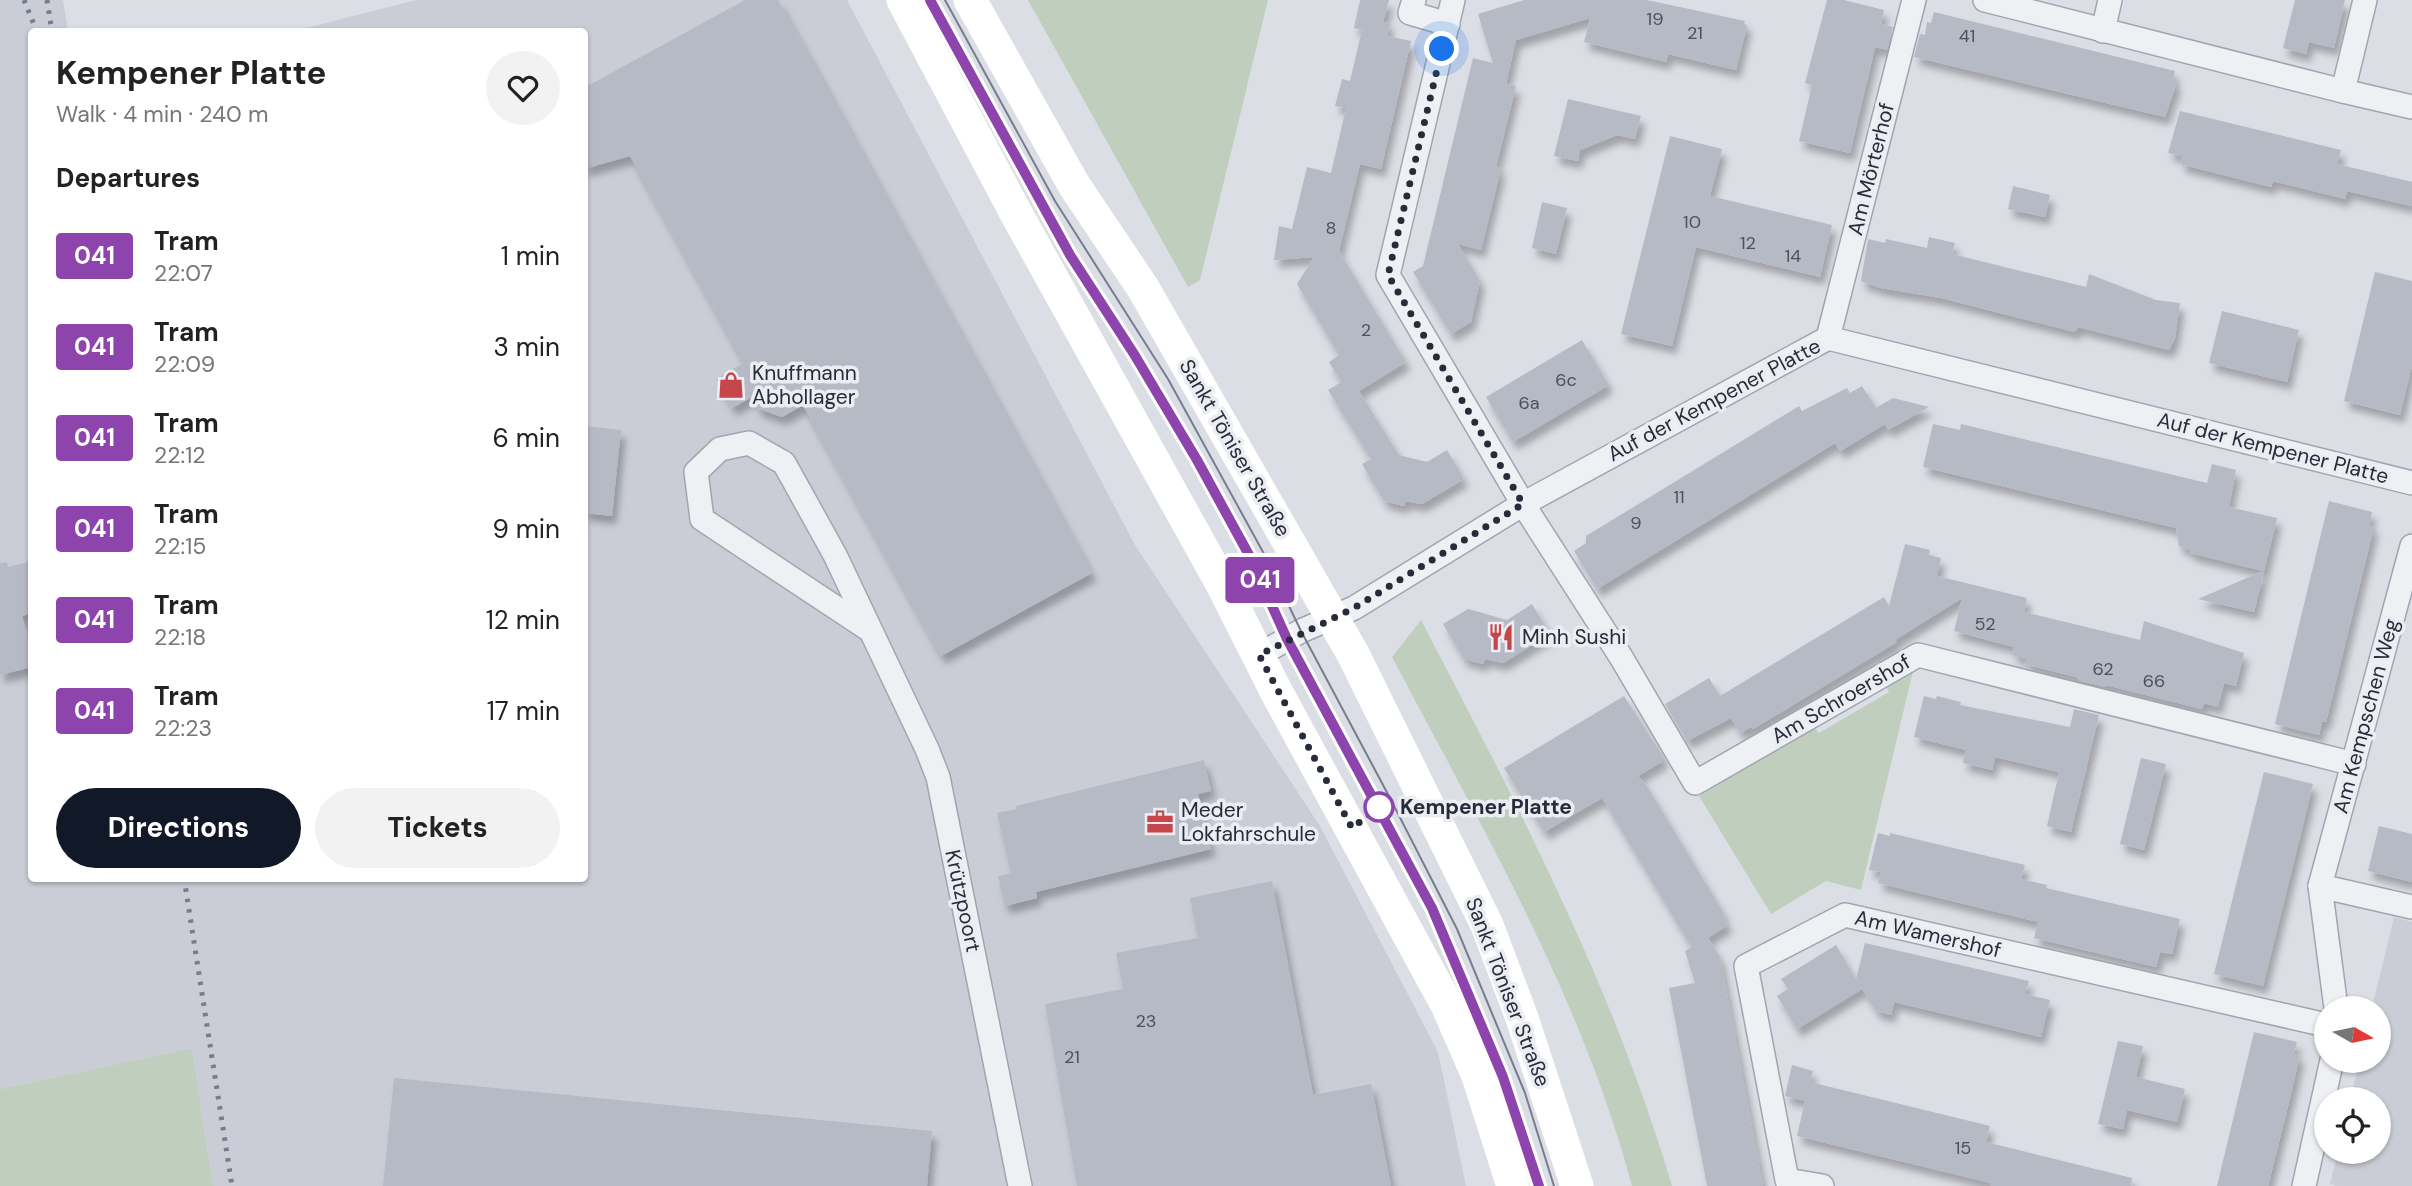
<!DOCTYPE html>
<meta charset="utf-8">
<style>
:root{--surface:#fff;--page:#f2f2f2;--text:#222;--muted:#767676;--accent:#111827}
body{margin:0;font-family:"DM Sans",sans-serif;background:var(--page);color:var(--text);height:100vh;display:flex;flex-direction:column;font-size:26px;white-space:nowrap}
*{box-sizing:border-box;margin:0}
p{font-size:23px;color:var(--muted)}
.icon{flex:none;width:38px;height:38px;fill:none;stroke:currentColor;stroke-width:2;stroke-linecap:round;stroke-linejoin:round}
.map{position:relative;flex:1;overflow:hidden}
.details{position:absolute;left:28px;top:28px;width:560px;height:854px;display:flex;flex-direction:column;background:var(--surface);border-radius:7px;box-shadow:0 2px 5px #0004}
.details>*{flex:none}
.badge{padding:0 14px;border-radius:5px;font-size:24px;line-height:46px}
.needle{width:46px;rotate:99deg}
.buttons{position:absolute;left:2314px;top:996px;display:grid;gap:14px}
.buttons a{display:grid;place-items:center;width:77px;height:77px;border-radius:50%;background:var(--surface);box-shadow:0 2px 5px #0004;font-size:35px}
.you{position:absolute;width:35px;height:35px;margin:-18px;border:5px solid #fff;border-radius:50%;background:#1a73e8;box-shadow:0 0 0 10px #1a73e833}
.map>.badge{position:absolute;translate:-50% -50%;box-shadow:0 0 0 4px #fff}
h2{padding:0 28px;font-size:26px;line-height:63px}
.round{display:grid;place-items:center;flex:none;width:74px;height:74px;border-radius:37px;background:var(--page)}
.head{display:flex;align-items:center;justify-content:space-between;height:119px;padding:0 28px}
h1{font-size:33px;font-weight:700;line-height:52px}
.primary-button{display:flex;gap:14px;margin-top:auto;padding:14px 28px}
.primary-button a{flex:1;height:80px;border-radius:42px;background:var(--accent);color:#fff;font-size:28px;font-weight:700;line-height:80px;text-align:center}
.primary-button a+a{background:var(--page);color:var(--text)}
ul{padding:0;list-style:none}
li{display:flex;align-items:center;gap:21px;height:91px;padding:0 28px}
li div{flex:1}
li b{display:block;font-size:26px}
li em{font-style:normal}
li .badge{min-width:77px;font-weight:700;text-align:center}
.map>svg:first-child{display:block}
.built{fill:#cacdd6}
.green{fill:#c0cfbd}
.building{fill:#b6bac5;filter:url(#shadow)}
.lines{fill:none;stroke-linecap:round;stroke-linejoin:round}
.minor-casing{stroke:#a2a5ae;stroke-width:26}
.minor{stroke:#eef0f4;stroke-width:23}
.secondary{stroke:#fff;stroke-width:33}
.tram{stroke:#767d8e;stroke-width:2}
.rail{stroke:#767d8e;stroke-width:5;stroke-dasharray:3.5 7;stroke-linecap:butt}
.line-casing{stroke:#fff;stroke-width:16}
.line{stroke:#8e44ad;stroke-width:10}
.walk{stroke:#272c3a;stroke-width:7;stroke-dasharray:0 12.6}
.stop-dot{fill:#fff;stroke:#8e44ad;stroke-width:3.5}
.labels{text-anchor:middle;stroke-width:7;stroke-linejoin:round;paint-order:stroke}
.number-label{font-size:18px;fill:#4b505d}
.street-label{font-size:21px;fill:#272c3a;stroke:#ebedf3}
.poi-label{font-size:21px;fill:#272c3a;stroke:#ebedf3;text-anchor:start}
.stop-label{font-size:21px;font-weight:bold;fill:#272c3a;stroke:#ebedf3;text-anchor:start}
</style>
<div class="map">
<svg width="2412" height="1186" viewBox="0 0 2412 1186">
<defs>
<filter id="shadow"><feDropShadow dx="4.5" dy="8" stdDeviation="3.5" flood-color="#0004"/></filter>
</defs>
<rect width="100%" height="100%" fill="#dcdee5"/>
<g class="built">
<path d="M0,0H63L68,31L32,32V878H584V32L295,31L416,0H847L1135,545L1320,826L1438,1052L1466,1186H213L192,1048L0,1089Z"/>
<path d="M2394,917L2412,922V1186H2337L2330,1184L2338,1152H2378V1099H2350L2360,1061L2378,1060V1008H2372Z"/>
</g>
<g class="green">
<path d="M1028,0H1268L1200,280L1188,287Z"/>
<path d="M1421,620C1517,804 1613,986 1672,1186H1632C1582,998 1482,828 1392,657Z"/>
<path d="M1913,671L1861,890L1826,881L1771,914L1699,796L1814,727L1819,733L1889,692L1885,683Z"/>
<path d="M192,1048L213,1186H0V1089Z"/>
</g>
<g class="building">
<path d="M745,0H778L1092,573L941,656L803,405L782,417L759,409L752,397L732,408L716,379L744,363L630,156L584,169V88Z"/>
<path d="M1360,0H1389L1383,22L1390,23L1387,36L1411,41L1381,169L1360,164L1339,251L1406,362L1359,391L1399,455L1427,462L1447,450L1464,479L1422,504L1405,501L1404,506L1384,501L1362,464L1371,459L1328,390L1341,382L1329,362L1339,355L1297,284L1314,257L1274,260L1279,226L1292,229L1307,167L1331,173L1346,108L1335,106L1342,79L1350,81L1362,30L1354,28Z"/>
<path d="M1524,0H1647L1745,21L1744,24L1747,25L1736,70L1668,54L1666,62L1584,42L1590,18L1516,40L1506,84L1516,86L1496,167L1501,168L1481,250L1458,244L1480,281L1471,322L1451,334L1413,272L1423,266L1473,58L1493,63L1478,14Z"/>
<path d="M1827,0H1844L1884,10L1881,24L1893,27L1887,50L1875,47L1850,153L1799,141L1812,85L1805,83Z"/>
<path d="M2295,0H2345L2334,48L2309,42L2306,54L2283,48Z"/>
<path d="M1934,12L2175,71L2173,81L2177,82L2165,117L1914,57L1920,34L1925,35L1927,22L1931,23Z"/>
<path d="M1568,99L1641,116L1635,139L1617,135L1580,150L1578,161L1554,156Z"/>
<path d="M2180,111L2341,150L2337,164L2412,182V206L2347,191L2345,199L2273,181L2271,187L2180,164L2182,156L2168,153Z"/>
<path d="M1670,136L1722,149L1710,196L1832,225L1820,277L1696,247L1672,346L1621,334Z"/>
<path d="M2013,186L2050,195L2045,217L2008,209Z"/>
<path d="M1542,202L1567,208L1556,254L1532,248Z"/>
<path d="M1929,237L1955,243L1952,254L2086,287L2089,274L2156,300L2180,303L2175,338L2169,350L2078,327L2075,332L1941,298L1881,288L1861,281L1868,239L1885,243L1886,239L1927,248Z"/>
<path d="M2375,272L2412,281V365L2400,415L2344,401Z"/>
<path d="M2222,311L2299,330L2287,382L2209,363Z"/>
<path d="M1582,340L1609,385L1513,442L1486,397Z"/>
<path d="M1862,386L1876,408L1893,398L1929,407L1888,430L1885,424L1840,451L1835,443L1597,589L1574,551L1586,543V536L1799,406L1802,411L1847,388L1850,393Z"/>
<path d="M1933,424L1960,430L1961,424L2207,483L2212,464L2236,470L2229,507L2277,518L2254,612L2198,599L2263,571L2190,553V550L2179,546L2176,528L1923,467Z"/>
<path d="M584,426L621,430L612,516L584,513Z"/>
<path d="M2329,501L2372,512L2369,526L2374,527L2326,722L2322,721L2319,735L2275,724Z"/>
<path d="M1905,544L1930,550L1929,555L1941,558L1937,576L2027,598L2024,612L2140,640L2144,621L2244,653L2236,686L2224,683L2218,707L2204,703L2202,709L2106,685V687L2081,681L2076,677L2024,664L2026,659L2012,655L2014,647L1954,631L1962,598L1895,640L1897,642L1753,729L1751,727L1740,733L1731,718L1687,741L1665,704L1709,678L1720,696L1884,597L1889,606Z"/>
<path d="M32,561V613L22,616L32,650V667L0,675V563L7,562L8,567Z"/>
<path d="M1532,604L1550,634L1503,663L1485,659L1483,664L1464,659L1443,624L1468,609L1507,620Z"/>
<path d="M1624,696L1663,756V761L1638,776L1645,783L1725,915L1723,916L1728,925L1692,948L1602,798L1544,832L1504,768Z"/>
<path d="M1924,696L1936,699L1937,696L1961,702L1960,705L2070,727L2074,709L2099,715L2071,832L2047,826L2059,772L1995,757L1992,770L1963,763L1966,750L1914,737Z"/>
<path d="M2141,758L2166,764L2144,850L2120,844Z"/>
<path d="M1204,760L1211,791L1198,794L1211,849L1036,892L1037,898L1005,906L998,876L1011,873L997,813L1017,809L1016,806Z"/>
<path d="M2264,772L2313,784L2263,986L2214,974Z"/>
<path d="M2379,826L2412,834V882L2368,871Z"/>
<path d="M1878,833L1890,836V833L2025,865L2021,879L2047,885L2046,888L2180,919L2172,954L2160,952L2156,967L2034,938L2038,922L1878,883L1881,872L1869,870Z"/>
<path d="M1272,881L1313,1095L1371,1084L1391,1186H1077L1045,1004L1123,989L1116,953L1198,938L1190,898Z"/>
<path d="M1708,938L1720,957L1763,1186H1707L1669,988L1695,983L1685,951Z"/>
<path d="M1865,943L2029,981L2025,994L2050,1000L2041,1037L1894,1002L1891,1015L1876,1011L1856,979Z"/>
<path d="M1836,945L1862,989L1797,1029L1777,996L1788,989L1781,979Z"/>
<path d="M2254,1032L2297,1042L2294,1054L2300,1055L2290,1098L2268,1186H2217Z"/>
<path d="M2118,1041L2143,1046L2136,1077L2185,1089L2177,1122L2127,1110L2123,1129L2098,1124Z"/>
<path d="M1792,1065L1813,1071L1810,1082L1990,1126L1986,1142L2132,1178L2131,1186H1990L1991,1183L1797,1136L1805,1101L1785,1096Z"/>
<path d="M394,1078L932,1131L927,1186H383Z"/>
</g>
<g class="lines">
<defs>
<g id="minor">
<path d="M1414,0L1410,13L1448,24"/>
<path d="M1453,0L1388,275L1523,504L1621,657L1695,783L1918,655L2354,764"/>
<path d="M1985,0L2343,91"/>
<path d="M2365,0L2343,91L2412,107"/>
<path d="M2103,31L2110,0"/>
<path d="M1828,338L1914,0"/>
<path d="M868,629L702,519L696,472L720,449L749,443L784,463L835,555L927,749L938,777L1020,1186"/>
<path d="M1259,655L1301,631L1354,608L1523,504L1828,338L2412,483"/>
<path d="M2320,886L2412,907"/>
<path d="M2336,1008L2320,886L2412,546"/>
<path d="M1822,1186L1787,1180L1746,966L1845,915L2326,1025"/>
<path d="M2304,1186L2332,1060"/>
</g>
</defs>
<use href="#minor" class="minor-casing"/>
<use href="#minor" class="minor"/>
<g class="secondary">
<path d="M903,0L1017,215L1222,584L1277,693L1447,1005L1478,1076L1513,1186"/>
<path d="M970,0L1074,185L1143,288L1353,654L1487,925L1522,1018L1577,1186"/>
</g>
<g class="tram">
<path d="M930,0L1070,255L1184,437L1432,908L1503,1077L1539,1186"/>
<path d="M945,0L1055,201L1168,379L1263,552L1301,631L1391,800L1457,929L1525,1093L1554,1186"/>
</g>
<g class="rail">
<path d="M24,0L37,32"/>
<path d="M47,0L52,32"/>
<path d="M184,878L232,1186"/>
</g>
</g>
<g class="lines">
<defs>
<path id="line" d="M930,0L1070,255L1134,354L1197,460L1249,555L1287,639L1432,908L1503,1077L1539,1186"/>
</defs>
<use href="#line" class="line-casing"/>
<use href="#line" class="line"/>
<path class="walk" d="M1379,807L1352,828L1259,655L1354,608L1523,504L1388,275L1442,49"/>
</g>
<defs>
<symbol id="shop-bare" viewBox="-9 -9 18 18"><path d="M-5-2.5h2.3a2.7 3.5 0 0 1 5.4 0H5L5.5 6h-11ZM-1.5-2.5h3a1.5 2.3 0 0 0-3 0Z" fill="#c5464b" stroke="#ebedf3" stroke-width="2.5" paint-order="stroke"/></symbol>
<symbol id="restaurant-bare" viewBox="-9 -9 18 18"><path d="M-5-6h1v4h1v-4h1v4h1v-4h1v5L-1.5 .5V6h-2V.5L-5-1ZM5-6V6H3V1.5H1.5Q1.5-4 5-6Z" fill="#c5464b" stroke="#ebedf3" stroke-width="2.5" paint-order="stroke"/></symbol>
<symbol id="office-bare" viewBox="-9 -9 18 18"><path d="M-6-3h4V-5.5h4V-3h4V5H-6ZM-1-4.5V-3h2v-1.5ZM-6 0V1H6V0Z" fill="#c5464b" stroke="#ebedf3" stroke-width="2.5" paint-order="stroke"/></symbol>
</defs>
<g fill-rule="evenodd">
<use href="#shop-bare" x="712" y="366" width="38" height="38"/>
<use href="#restaurant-bare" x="1482" y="618" width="38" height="38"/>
<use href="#office-bare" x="1141" y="803" width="38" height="38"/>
</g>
<circle class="stop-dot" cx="1379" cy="807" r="14"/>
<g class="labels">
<g class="number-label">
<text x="1655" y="25">19</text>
<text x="1695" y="39">21</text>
<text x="1967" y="42">41</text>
<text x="1692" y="228">10</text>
<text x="1331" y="234">8</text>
<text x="1748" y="249">12</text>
<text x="1793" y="262">14</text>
<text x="1366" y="336">2</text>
<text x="1566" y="386">6c</text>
<text x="1529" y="409">6a</text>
<text x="1679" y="503">11</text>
<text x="1636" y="529">9</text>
<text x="1985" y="630">52</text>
<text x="2103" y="675">62</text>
<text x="2154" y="687">66</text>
<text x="1146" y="1027">23</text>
<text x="1072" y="1063">21</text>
<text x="1963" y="1154">15</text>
</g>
<g class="street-label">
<text transform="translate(1871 169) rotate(-76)" y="7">Am Mörterhof</text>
<text transform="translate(1714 400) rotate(-28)" y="7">Auf der Kempener Platte</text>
<text transform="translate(1235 448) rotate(60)" y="7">Sankt Töniser Straße</text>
<text transform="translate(2273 448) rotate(14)" y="7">Auf der Kempener Platte</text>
<text transform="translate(1841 699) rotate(-30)" y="7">Am Schroershof</text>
<text transform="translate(2366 716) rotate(-75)" y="7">Am Kempschen Weg</text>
<text transform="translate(963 901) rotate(78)" y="7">Krützpoort</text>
<text transform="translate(1928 934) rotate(13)" y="7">Am Wamershof</text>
<text transform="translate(1508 992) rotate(69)" y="7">Sankt Töniser Straße</text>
</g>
<g class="poi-label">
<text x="752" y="380">Knuffmann<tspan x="752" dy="24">Abhollager</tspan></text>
<text x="1522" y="644">Minh Sushi</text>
<text x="1181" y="817">Meder<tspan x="1181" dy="24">Lokfahrschule</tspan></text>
</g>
<g class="stop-label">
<text x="1400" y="814">Kempener Platte</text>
</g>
</g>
</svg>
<div class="buttons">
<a><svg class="needle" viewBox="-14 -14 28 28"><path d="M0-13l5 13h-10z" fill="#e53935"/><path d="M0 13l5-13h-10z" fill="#767676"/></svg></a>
<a><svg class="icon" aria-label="locate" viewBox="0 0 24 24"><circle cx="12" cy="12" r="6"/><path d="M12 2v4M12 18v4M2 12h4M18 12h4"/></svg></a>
</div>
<div class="you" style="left:1442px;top:49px"></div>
<b class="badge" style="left:1260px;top:580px;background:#8e44ad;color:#fff">041</b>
<section class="details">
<div class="head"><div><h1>Kempener Platte</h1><p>Walk · 4 min · 240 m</p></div><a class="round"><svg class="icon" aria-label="heart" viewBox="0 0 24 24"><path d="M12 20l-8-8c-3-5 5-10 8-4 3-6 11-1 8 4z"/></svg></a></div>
<h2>Departures</h2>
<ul>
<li><span class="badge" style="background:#8e44ad;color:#fff">041</span><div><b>Tram</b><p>22:07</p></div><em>1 min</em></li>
<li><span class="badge" style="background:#8e44ad;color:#fff">041</span><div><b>Tram</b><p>22:09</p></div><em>3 min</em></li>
<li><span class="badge" style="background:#8e44ad;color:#fff">041</span><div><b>Tram</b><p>22:12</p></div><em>6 min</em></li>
<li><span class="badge" style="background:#8e44ad;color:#fff">041</span><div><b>Tram</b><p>22:15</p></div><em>9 min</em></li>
<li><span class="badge" style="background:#8e44ad;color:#fff">041</span><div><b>Tram</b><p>22:18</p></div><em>12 min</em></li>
<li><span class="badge" style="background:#8e44ad;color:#fff">041</span><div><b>Tram</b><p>22:23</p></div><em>17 min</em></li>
</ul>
<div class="primary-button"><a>Directions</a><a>Tickets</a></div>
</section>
</div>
